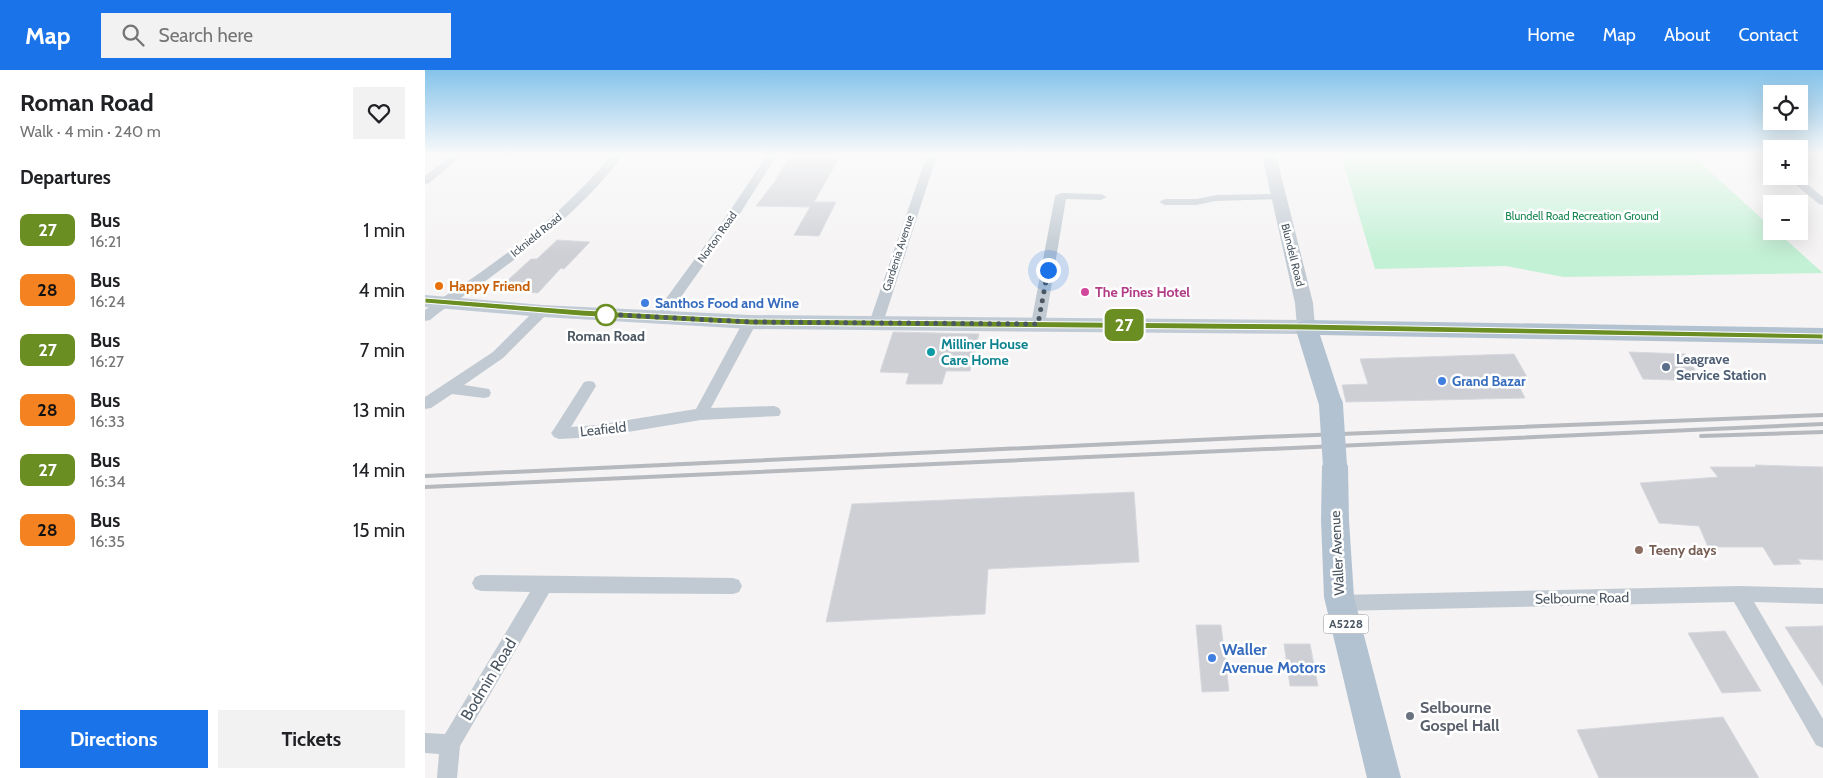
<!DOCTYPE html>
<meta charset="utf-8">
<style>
:root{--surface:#fff;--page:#f2f2f2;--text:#202124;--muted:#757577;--accent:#1a73e8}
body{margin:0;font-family:Cabin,sans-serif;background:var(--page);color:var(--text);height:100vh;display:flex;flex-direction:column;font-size:19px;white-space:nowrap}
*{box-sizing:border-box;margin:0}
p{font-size:16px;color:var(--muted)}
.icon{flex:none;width:28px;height:28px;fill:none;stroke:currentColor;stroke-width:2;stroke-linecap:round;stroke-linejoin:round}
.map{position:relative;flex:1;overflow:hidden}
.details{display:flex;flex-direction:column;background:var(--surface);width:425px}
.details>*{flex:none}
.badge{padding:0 10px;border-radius:8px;font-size:18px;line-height:32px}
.tools{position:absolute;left:1338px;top:15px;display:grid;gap:10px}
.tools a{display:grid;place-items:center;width:45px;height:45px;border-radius:0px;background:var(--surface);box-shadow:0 5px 20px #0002;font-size:25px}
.you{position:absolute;width:25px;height:25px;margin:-12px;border:4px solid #fff;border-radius:50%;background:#1a73e8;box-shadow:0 0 0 8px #1a73e833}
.map>.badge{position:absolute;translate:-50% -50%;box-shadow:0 0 0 2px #fff}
h2{padding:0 20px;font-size:19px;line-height:45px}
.round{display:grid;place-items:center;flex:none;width:52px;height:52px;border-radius:0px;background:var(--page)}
.head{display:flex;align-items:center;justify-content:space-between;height:85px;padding:0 20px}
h1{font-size:24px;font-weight:700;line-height:38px}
.action{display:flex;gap:10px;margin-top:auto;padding:10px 20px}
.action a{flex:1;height:58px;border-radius:0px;background:var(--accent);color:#fff;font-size:20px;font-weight:700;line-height:58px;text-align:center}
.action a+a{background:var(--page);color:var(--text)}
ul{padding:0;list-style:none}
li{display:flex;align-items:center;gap:15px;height:60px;padding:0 20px}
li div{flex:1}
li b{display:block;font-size:19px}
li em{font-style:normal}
li .badge{min-width:55px;font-weight:700;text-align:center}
header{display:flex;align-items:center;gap:30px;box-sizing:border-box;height:70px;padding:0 25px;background:var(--accent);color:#fff}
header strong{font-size:24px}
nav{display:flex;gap:28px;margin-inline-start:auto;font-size:18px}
.search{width:350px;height:45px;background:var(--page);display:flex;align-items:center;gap:12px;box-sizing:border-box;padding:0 18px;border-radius:0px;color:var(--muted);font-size:19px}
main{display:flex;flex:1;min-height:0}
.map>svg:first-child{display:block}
.green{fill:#c3f1d5}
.building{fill:#cdcfd5;stroke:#d7d9de}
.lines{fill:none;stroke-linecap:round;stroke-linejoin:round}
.minor{fill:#c1cad2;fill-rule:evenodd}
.tertiary{fill:#c1cad2;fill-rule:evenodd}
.secondary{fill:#c1cbd6;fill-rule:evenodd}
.primary{fill:#b3c2d1;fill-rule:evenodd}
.rail{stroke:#b5b8bd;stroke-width:4}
.primary-bridge{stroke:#b3c2d1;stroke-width:24}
.line{fill:#6b8e23;stroke:#fff}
.walk{stroke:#4a5661;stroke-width:5;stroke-dasharray:0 9}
.food-dot{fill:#e8710a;stroke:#fff;stroke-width:2}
.hotel-dot{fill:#d1479c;stroke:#fff;stroke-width:2}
.shop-dot{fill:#3f7fe0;stroke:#fff;stroke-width:2}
.stop-dot{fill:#fff;stroke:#6b8e23;stroke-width:2.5}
.culture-dot{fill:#0f9aa8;stroke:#fff;stroke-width:2}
.service-dot{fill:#5c6f8a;stroke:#fff;stroke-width:2}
.education-dot{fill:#8d6e63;stroke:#fff;stroke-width:2}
.worship-dot{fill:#6b7280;stroke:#fff;stroke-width:2}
.labels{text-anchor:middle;stroke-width:5;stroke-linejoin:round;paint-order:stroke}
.far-park-label{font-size:11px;fill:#17864f;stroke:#fff}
.far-street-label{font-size:11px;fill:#4a5661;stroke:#fff}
.shield{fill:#fff;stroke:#808990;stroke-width:1}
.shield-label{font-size:12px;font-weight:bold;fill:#4a5661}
.food-label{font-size:14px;font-weight:bold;fill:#c56008;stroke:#fff;text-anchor:start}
.hotel-label{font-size:14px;font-weight:bold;fill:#b23c85;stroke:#fff;text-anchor:start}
.shop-label{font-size:14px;font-weight:bold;fill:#366cbe;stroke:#fff;text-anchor:start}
.stop-label{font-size:14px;font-weight:bold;fill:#4a5661;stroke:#fff}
.culture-label{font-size:14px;font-weight:bold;fill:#0d838f;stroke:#fff;text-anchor:start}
.service-label{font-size:14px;font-weight:bold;fill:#4e5e75;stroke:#fff;text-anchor:start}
.street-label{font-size:14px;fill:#4a5661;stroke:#fff}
.education-label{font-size:14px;font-weight:bold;fill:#785e54;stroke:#fff;text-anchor:start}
.near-shop-label{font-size:16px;font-weight:bold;fill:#366cbe;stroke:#fff;text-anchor:start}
.near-street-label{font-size:16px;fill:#4a5661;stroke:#fff}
.near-worship-label{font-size:16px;font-weight:bold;fill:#5b616d;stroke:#fff;text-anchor:start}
</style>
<header>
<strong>Map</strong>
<div class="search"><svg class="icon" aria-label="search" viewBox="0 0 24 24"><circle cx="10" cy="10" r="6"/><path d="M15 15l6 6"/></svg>Search here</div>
<nav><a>Home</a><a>Map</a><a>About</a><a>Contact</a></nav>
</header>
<main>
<section class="details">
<div class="head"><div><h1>Roman Road</h1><p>Walk · 4 min · 240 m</p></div><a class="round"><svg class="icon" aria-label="heart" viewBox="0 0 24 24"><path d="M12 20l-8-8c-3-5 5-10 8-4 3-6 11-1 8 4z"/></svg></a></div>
<h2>Departures</h2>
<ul>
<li><span class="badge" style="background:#6b8e23;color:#fff">27</span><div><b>Bus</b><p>16:21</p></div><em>1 min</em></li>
<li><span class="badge" style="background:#f58220;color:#111">28</span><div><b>Bus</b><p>16:24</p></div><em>4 min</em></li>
<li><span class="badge" style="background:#6b8e23;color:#fff">27</span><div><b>Bus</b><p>16:27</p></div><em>7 min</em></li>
<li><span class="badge" style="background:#f58220;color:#111">28</span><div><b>Bus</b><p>16:33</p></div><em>13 min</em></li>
<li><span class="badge" style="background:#6b8e23;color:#fff">27</span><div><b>Bus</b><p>16:34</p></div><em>14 min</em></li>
<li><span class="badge" style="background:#f58220;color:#111">28</span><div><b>Bus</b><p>16:35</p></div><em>15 min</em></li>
</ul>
<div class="action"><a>Directions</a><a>Tickets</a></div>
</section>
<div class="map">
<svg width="1398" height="708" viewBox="0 0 1398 708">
<rect width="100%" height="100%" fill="#f5f3f3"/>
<path class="green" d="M916,85H1267L1346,157V161H1351L1398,203L1139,207L1081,196L950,199Z"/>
<g class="building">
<path d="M365,85H411L408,90H413L389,132H411L394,166L369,165L385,137L331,136L350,111Z"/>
<path d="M132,170L165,172L139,199L136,198L113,223L72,220L106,189H112Z"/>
<path d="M468,262L554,264L545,301H521L517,314H481L484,303L455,302Z"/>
<path d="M1204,282L1260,284L1277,311L1218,309Z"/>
<path d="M1089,284L1102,307L1090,308L1100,328L921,332L917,315L943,314L935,289Z"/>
<path d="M1330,395L1398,397V490L1373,489L1376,494L1349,495L1338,477H1283L1274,456L1234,453L1215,413L1293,407L1285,397H1331Z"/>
<path d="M709,422L714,492L563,499L560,544L401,552L427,434Z"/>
<path d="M771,555H796L804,621L777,622Z"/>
<path d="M1398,556V616L1360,557Z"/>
<path d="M1300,561L1336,621L1297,623L1263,563Z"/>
<path d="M859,574H885L893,616H865Z"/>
<path d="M1298,647L1334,708H1174L1152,660Z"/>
</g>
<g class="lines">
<g class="minor">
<path d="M27,85H38L4,113L0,114V106Z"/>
<path d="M187,85H198C160,137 106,178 55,215C38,227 20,237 5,250L0,251V240C20,225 43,212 63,197C109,164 151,128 187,85Z"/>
<path d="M342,85H352L316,142L239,251H229L227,248L229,245L305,141Z"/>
<path d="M502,85H512L458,253L456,256H446L444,253Z"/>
<path d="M1334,85H1345L1346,94L1342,93Z"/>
<path d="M1360,106H1372L1398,127V135L1394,134Z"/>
<path d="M636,123L676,124L682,127L676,130L641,129L620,254L618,257H608L606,254L630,126Z"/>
<path d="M854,124L860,127L858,129L791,131L771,135H740L734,132L740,129H771L791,125Z"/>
<path d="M117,237L122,238L124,241L122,244L78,288L39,315L64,319L66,323L64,327L59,328L27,324L6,338L0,339V327L68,282L112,238Z"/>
<path d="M325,248L330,249L332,252L286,338L349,336L354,338L356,342L354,346L276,350L172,367L134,369L129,367L126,363L129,359L159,312L164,311L169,312L171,316L146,357L172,355L271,339L318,252L320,249Z"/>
<path d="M56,505L308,508L314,510L317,516L314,522L308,524L124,523L35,676L32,708H12L14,684L0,683V663L20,664L105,522L56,521L50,519L47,513L50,507Z"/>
<path d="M1314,516L1398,518V534L1329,532L1398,649V678L1391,675L1309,532L915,541L909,539L906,533L909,527L915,525Z"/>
</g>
<path class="tertiary" d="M837,85H851L888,233L890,257L887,261L881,263L875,261L872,257L870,233Z"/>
<path class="secondary" d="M0,225L117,235L325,245L881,250L888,252L891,257L888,262L881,264L325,259L117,247L0,237Z"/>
<g class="primary">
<path d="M881,250L1398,258V274L895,265L918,335L915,341L906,344L897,341L894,335L870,257L873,252Z"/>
<path d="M910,386L919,389L923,396L924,450L929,527L976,708H942L899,527L896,450L897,396L901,389Z"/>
</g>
<g class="rail">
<path d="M1276,366L1398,362"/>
<path d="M0,406L837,367L1398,345"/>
<path d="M0,417L1398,354"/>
</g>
<path class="primary-bridge" d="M906,335L910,396"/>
</g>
<linearGradient id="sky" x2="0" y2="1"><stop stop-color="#85c3ea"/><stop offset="0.46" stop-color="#fafafa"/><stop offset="1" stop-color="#fafafa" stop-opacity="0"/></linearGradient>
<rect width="1398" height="184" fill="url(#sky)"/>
<path class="line" d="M0,228L156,240L325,249L881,254L1398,264V269L881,260L325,255L156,246L0,233Z"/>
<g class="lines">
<path class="walk" d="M181,245L175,244L325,252L613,254L623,200"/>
</g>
<circle class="food-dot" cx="14" cy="216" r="5"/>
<circle class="hotel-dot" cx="660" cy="222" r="5"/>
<g class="shop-dot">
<circle cx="220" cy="233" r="5"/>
<circle cx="1017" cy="311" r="5"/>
<circle cx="787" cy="588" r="5"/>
</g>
<circle class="stop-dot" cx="181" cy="245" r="10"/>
<circle class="culture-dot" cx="506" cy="282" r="5"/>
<circle class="service-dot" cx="1241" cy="297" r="5"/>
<circle class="education-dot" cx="1214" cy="480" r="5"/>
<circle class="worship-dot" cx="985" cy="646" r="5"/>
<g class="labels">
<g class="far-park-label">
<text x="1157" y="150">Blundell Road Recreation Ground</text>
</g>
<g class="far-street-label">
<text transform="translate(111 165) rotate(-39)" y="4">Icknield Road</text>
<text transform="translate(292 167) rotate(-55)" y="4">Norton Road</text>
<text transform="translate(473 183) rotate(-72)" y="4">Gardenia Avenue</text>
<text transform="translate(868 185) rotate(76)" y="4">Blundell Road</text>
</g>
<rect class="shield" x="898.5" y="544.5" width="45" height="19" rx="4"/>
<g class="shield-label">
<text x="921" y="558">A5228</text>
</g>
<g class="food-label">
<text x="24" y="221">Happy Friend</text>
</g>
<g class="hotel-label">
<text x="670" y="227">The Pines Hotel</text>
</g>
<g class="shop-label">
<text x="230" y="238">Santhos Food and Wine</text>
<text x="1027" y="316">Grand Bazar</text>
</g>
<g class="stop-label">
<text x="181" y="271">Roman Road</text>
</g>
<g class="culture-label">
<text x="516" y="279">Milliner House<tspan x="516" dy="16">Care Home</tspan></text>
</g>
<g class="service-label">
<text x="1251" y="294">Leagrave<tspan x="1251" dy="16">Service Station</tspan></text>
</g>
<g class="street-label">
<text transform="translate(178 359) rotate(-6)" y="5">Leafield</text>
<text transform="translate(912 483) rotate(-93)" y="5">Waller Avenue</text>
<text transform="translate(1157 528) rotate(-1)" y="5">Selbourne Road</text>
</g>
<g class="education-label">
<text x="1224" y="485">Teeny days</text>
</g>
<g class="near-shop-label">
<text x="797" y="585">Waller<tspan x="797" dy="18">Avenue Motors</tspan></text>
</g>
<g class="near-street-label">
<text transform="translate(63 609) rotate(-59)" y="6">Bodmin Road</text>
</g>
<g class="near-worship-label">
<text x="995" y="643">Selbourne<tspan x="995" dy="18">Gospel Hall</tspan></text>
</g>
</g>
</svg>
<div class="tools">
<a><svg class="icon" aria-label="locate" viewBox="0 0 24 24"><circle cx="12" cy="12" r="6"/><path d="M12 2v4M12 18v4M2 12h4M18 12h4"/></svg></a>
<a>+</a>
<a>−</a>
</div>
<div class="you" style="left:623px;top:200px"></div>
<b class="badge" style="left:699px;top:255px;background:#6b8e23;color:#fff">27</b>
</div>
</main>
